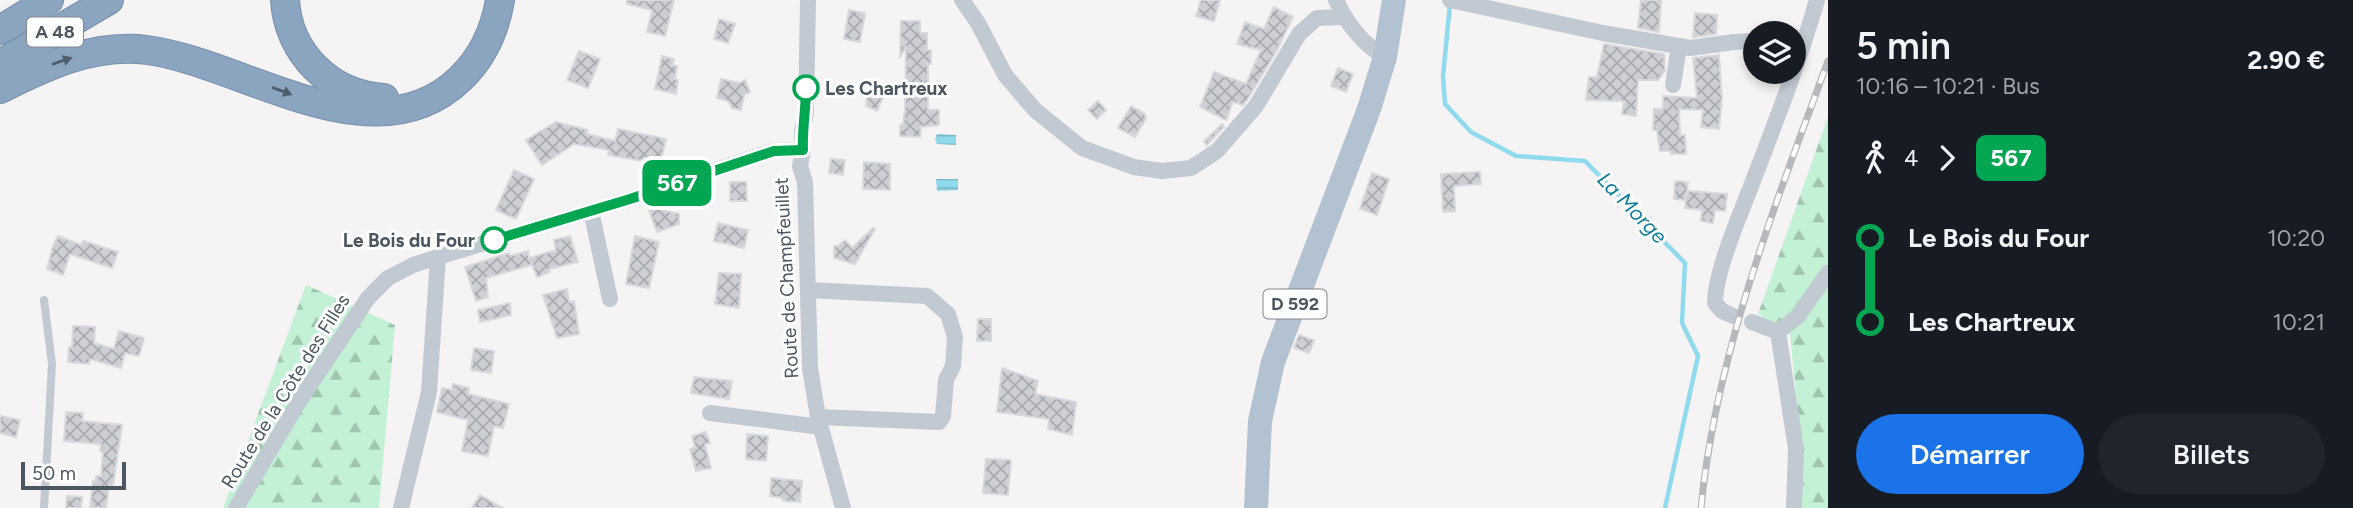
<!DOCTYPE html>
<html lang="fr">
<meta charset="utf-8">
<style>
:root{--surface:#171b24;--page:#20242c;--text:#f1f3f6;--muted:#9ea1a6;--accent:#1a73e8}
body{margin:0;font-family:Figtree,sans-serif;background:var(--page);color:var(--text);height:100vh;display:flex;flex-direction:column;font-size:26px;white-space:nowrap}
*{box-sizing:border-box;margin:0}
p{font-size:23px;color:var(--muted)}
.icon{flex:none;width:38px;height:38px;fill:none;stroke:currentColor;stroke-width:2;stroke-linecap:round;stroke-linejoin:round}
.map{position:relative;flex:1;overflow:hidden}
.panel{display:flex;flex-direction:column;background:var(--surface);width:525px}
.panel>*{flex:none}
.badge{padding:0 14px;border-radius:10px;font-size:24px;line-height:46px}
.fabs{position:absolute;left:1743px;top:21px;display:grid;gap:14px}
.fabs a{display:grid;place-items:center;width:63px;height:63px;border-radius:50%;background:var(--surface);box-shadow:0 4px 10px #0003;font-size:35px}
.scale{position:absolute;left:21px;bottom:18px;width:105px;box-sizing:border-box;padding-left:7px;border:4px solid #4a5661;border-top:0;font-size:19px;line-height:24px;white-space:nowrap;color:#4a5661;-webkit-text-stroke:5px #fff;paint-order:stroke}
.map>.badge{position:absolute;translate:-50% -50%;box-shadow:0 0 0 4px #fff}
.legs{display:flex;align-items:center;gap:10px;height:77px;padding:0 28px;font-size:23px}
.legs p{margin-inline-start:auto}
.summary{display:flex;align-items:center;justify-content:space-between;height:119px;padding:0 28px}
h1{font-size:38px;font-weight:600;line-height:52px}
.button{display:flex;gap:14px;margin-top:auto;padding:14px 28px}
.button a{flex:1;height:80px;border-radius:42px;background:var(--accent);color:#fff;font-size:28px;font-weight:600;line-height:80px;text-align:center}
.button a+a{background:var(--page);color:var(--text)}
ul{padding:0 28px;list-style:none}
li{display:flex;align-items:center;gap:24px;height:84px;font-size:26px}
li i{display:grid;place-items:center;width:10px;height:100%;margin:0 9px;background:currentColor}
li i::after{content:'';width:18px;height:18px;margin:-9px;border:5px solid;border-radius:50%;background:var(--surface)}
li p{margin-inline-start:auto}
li:first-child i{background:linear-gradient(#0000 50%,currentColor 0)}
li:last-child i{background:linear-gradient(currentColor 50%,#0000 0)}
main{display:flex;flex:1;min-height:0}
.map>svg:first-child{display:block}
.forest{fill:url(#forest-firs)}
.water{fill:url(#water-rules)}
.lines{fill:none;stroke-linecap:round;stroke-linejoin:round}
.stream{stroke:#90daee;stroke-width:4.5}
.building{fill:url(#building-cross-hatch);stroke:#d7d9de;stroke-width:2}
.motorway-casing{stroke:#7690ad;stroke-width:30}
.service{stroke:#c1cad2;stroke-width:8}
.minor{stroke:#c1cad2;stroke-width:16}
.primary{stroke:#b3c2d1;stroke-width:24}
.motorway{stroke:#8ba5c1;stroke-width:28}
.rail-casing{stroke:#b5b8bd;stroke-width:7}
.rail{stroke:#fff;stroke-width:4.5;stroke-dasharray:13;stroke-linecap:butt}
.oneway{fill:#505e6b}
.line-1-casing{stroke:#fff;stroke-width:16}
.line-1{stroke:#00a651;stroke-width:10}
.stop-1-dot{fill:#fff;stroke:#00a651;stroke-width:3.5}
.labels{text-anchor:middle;stroke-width:6;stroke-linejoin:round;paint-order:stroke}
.shield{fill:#fff;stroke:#808990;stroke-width:2}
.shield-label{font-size:18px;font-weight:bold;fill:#4a5661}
.stop-label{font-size:19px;font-weight:bold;fill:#4a5661;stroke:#fff;text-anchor:start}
.street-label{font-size:19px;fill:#4a5661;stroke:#fff}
.water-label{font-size:21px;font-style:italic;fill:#0c7c9b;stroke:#fff}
</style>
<main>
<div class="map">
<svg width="1828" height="508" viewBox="0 0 1828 508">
<defs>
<pattern id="forest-firs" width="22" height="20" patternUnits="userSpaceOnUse" patternTransform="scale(1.75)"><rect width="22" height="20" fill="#c3f1d5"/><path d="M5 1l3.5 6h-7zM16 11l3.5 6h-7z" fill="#a0c6b0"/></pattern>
<pattern id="water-rules" width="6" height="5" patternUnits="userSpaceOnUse" patternTransform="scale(1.75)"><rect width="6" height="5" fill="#90daee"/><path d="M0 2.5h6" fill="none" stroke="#78b4c4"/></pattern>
<pattern id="building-cross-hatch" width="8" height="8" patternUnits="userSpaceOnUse" patternTransform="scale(1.75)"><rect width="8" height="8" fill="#cdcfd5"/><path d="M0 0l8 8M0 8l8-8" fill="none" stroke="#a8abb0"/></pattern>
</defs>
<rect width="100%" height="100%" fill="#f5f3f3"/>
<g class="forest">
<path d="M1828,117V508H1794L1800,434L1790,334L1758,314Z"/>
<path d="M306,285L395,325L379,508H223Z"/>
</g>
<g class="water">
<path d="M937,134L956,135V145L937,144L935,139Z"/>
<path d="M936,179H958V190L937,191Z"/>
</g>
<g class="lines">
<path class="stream" d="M1450,4L1443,76L1445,104L1471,132L1516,156L1585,161L1685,263L1682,323L1698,356L1665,508"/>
</g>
<g class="building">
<path d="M627,0H674L665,36L647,32L652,10L627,4Z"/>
<path d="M1201,0H1220L1214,21L1196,16Z"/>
<path d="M1641,0H1661L1659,32L1638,28Z"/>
<path d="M1274,7L1293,17L1276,52L1247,100L1243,105L1233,102L1226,120L1200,107L1214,72L1246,84L1261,50L1237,44L1245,22L1264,29Z"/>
<path d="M849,10L865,13L860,42L844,39Z"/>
<path d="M1695,13L1717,15L1716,34L1693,37Z"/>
<path d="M719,19L735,24L728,43L714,39Z"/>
<path d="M901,21H920V33H927V50H931V64H928V110H939V125L921,127L920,137L900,136V125H903L905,110L906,46L900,58Z"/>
<path d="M1604,44L1664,54L1665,70L1658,80H1638L1636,116L1622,114L1624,101L1586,100L1589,77H1597Z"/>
<path d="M579,51L600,59L588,88L567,80Z"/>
<path d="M1719,55L1722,98L1719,129L1701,127L1703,110L1679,109L1680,135H1685L1686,154H1671V151H1660L1657,130H1653L1654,109H1663V96L1697,98L1693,58Z"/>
<path d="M662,56L674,59L672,65L677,66L675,79L678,80L676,94L655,89Z"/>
<path d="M1338,68L1353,74L1346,92L1331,86Z"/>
<path d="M721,79L740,83L745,80L750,92L744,95L741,110L732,108L728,101L717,98Z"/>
<path d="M867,94L883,97L877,111L866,106Z"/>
<path d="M1098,101L1106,110L1097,119L1088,110Z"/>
<path d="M1131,106L1145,114L1146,118L1135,137L1118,128Z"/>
<path d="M556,122L588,130L587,134L615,141L618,129L666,139L660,164L608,155L609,150L574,144L542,165L526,140Z"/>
<path d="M1222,124L1224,127L1207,145L1204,141Z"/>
<path d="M831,159L845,160L843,175L829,173Z"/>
<path d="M864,162L890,164V190L863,189Z"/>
<path d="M514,170L534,179L516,219L496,210Z"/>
<path d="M1480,172L1481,184L1454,186L1455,211L1443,212L1441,174Z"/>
<path d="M1372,173L1389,179L1377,215L1360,209Z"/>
<path d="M1675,181L1688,182L1686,200L1674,199Z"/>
<path d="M730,182H746L747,201H730Z"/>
<path d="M1687,191L1727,194L1725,211L1715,210L1713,223L1701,221L1702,210L1685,208Z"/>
<path d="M655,208L679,214V224L657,232L649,210Z"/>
<path d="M718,223L748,230L744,248L714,241Z"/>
<path d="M873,228L875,229L855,264L834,258V246H838L845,240L852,248Z"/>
<path d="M58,236L81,245L83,241L87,242L118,252L112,268L70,254L63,275L47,269L53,246Z"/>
<path d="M570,236L578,262L549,269L550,272L537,277L531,262V265L486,278L488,297L476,301L465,267L509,253L510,256L528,251L529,258L556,250L554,240Z"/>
<path d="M635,236L659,242L649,288L626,284Z"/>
<path d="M719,273L741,274L739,308L715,304Z"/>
<path d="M567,289L569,302L574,301L579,334L557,338L543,295Z"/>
<path d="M510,303L511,315L480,322L478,310Z"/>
<path d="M978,319H991V341H977Z"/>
<path d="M73,326L95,327L94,343L114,349L119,331L144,338L139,356L125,353L121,368L90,359L89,364L68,362L69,347L72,348Z"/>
<path d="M1299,335L1314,340L1309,353L1294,348Z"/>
<path d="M474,348L494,351L491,373L471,370Z"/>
<path d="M1002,368L1038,381L1035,394L1076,402L1072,435L1048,429L1049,419L997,412Z"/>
<path d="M694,377L732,381L729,399L691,393Z"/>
<path d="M453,384L469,388L468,394L509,404L503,428L494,426L488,456L462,451L468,420L437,412L442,388L452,390Z"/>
<path d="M66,412L83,413L82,421L122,425L113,485H109L106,508L90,507L93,481L96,482V476H101L103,452L100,451L101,444L64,441Z"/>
<path d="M0,416L20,420L16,437L0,433Z"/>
<path d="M706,432L710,443L705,444L711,468L696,471L690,449L695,447L692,436Z"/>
<path d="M747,434L768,436L766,461L746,459Z"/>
<path d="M986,459L1011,460L1008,495L983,493Z"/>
<path d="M771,478L802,481L800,502L783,501L782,498L770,496Z"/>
<path d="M480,495L503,508H472Z"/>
<path d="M67,496L82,497L81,508H66Z"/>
</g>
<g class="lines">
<defs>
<g id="motorway">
<path d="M285,0C288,53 330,95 384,98"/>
<path d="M0,30L49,0"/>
<path d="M0,64L109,0"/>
<path d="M0,89C46,66 94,43 147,50C242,62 374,162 460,79C482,58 495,30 500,0"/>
</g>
</defs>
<use href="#motorway" class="motorway-casing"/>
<path class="service" d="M44,300L52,364L44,508"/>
<g class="minor">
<path d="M808,0L806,113L802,131L803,150L800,166L805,182L810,368L818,417L843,508"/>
<path d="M962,0L978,23L1005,75L1035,110L1082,148L1134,167L1162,171L1191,168L1217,151L1256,106L1299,34L1317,18L1344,17"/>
<path d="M1336,0C1347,24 1362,44 1385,57"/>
<path d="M1450,0L1603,33L1690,48L1734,42L1755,41"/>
<path d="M1673,85L1679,46"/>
<path d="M591,211L610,299"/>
<path d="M808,290L927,296L948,314L955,337L953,366L946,380L943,416L939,422L818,417"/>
<path d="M1733,316L1722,311L1715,303C1715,271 1741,213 1753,181C1776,121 1799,62 1817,0"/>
<path d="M1752,322L1778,332L1796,449L1794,508"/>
<path d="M1778,332L1798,316L1828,273"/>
<path d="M710,413L821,427"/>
<path d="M236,508L298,403L368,298L388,278L413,265L438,257L630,199L773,151L803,150"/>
<path d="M401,508L429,392L438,257"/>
</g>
<path class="primary" d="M1256,508L1260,421L1273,362L1369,109L1385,57L1394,0"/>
<use href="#motorway" class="motorway"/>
<defs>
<path id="rail" d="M1701,508C1716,353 1775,206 1828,61"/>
</defs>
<use href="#rail" class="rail-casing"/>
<use href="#rail" class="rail"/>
</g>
<defs><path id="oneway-solid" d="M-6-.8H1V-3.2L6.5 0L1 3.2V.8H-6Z" transform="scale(1.75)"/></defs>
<g class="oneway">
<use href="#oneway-solid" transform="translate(62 61) rotate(-19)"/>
<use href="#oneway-solid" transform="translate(282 91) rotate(20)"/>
</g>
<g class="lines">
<defs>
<path id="line-1" d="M494,240L630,199L774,151L803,150C802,129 806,109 806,88"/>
</defs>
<use href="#line-1" class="line-1-casing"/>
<use href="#line-1" class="line-1"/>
</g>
<g class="stop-1-dot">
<circle cx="806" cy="88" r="12"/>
<circle cx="494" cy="240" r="12"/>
</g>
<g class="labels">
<g class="shield">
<rect x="27" y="17.5" width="56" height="29" rx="5"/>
<rect x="1263.5" y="289.5" width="63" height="29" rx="5"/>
</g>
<g class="shield-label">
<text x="55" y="38">A 48</text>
<text x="1295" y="310">D 592</text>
</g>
<g class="stop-label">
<text x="825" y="95">Les Chartreux</text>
<text x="475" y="247" text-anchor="end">Le Bois du Four</text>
</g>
<g class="street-label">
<text transform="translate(786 278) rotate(-93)" y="7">Route de Champfeuillet</text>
<text transform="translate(285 391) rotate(-58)" y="7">Route de la Côte des Filles</text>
</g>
<g class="water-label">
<text transform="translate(1632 208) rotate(46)" y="7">La Morge</text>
</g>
</g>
</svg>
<div class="fabs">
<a><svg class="icon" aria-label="layers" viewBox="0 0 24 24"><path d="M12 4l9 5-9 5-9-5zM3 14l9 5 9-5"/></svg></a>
</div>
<div class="scale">50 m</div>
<b class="badge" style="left:677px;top:183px;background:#00a651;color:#fff">567</b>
</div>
<section class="panel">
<div class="summary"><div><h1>5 min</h1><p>10:16 – 10:21 · Bus</p></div><b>2.90 €</b></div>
<div class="legs"><svg class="icon" aria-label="walk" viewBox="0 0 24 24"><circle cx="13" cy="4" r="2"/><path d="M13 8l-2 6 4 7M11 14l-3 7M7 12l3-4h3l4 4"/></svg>4<svg class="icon" aria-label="forward" viewBox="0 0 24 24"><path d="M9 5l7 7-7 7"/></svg><b class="badge" style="background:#00a651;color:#fff">567</b></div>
<ul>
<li><i style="color:#00a651"></i><b>Le Bois du Four</b><p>10:20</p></li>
<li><i style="color:#00a651"></i><b>Les Chartreux</b><p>10:21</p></li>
</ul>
<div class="button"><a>Démarrer</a><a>Billets</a></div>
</section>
</main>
